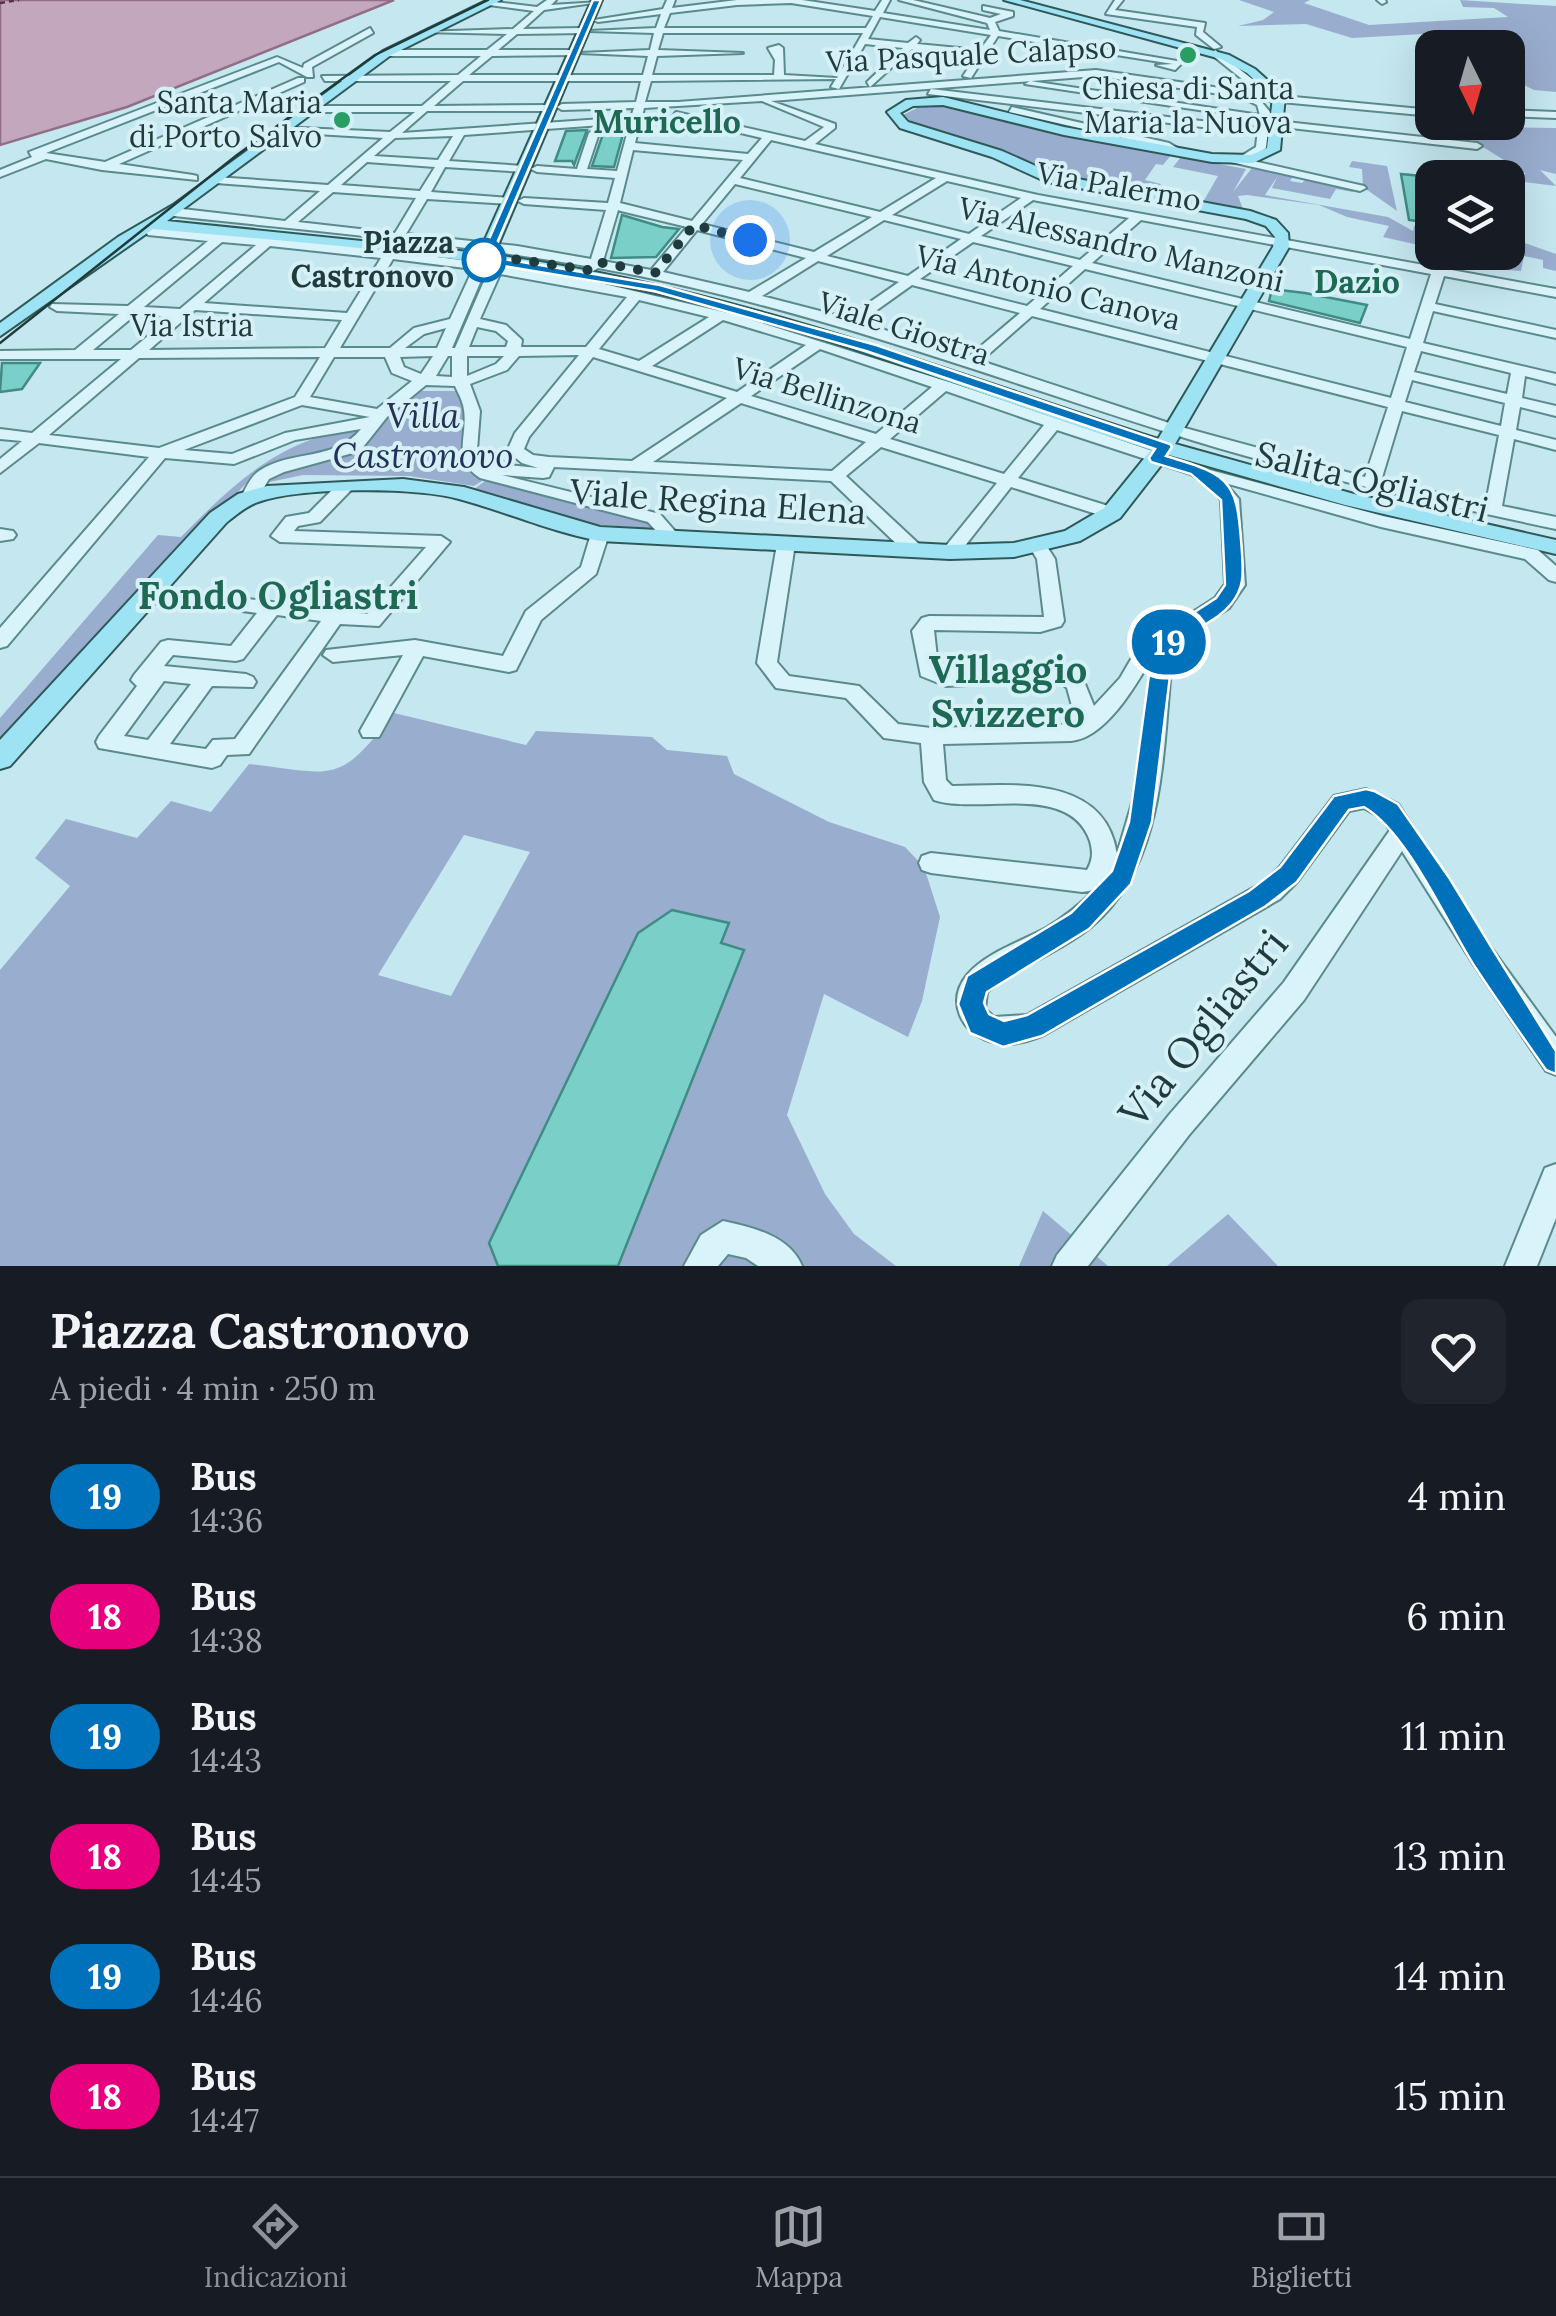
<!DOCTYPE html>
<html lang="it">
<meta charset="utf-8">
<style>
:root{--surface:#171b24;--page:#20242c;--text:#f1f3f6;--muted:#9ea1a6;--line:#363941;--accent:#8c9099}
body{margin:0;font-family:Lora,serif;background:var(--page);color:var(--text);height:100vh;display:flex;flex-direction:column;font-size:38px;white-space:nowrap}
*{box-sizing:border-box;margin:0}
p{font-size:32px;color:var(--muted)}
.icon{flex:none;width:55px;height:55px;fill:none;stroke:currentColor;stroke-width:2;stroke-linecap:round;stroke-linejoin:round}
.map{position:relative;height:1266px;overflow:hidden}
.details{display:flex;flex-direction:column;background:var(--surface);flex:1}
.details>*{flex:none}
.badge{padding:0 20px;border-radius:32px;font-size:35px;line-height:65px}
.needle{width:65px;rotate:175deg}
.tools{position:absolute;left:1415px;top:30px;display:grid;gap:20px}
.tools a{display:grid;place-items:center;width:110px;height:110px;border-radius:20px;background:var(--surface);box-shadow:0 10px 40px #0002;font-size:50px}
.you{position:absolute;width:50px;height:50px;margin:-25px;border:8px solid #fff;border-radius:50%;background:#1a73e8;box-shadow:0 0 0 15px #1a73e833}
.map>.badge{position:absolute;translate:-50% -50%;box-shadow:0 0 0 5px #fff}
.round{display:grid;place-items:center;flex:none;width:105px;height:105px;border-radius:20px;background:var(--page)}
.headline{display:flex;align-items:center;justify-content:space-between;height:170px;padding:0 50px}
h1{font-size:48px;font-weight:700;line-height:75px}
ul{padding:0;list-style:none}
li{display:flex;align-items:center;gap:30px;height:120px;padding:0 50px}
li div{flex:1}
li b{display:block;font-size:38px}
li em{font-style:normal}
li .badge{min-width:110px;font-weight:700;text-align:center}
.tab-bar{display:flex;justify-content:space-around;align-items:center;height:140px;border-top:2px solid var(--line);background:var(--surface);font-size:28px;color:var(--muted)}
.tab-bar a{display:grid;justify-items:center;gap:5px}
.tab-bar .active{color:var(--accent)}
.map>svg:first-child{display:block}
.green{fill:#99adce;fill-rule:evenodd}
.water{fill:#c3a7bd;stroke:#926d89;stroke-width:2.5}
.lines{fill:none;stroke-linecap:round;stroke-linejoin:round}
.ferry{stroke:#5b2e48;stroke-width:2.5;stroke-dasharray:5 4;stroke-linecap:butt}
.building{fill:#7acfc8;stroke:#408c84;stroke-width:2.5}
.minor-casing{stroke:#5b8a8c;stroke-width:4}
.major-casing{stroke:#2f5958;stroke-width:4}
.minor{fill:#d9f3fa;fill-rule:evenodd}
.major{fill:#9de3f3;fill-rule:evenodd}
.tram{stroke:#1f3b3b;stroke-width:2.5}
.line{fill:#0072bc;stroke:#fff;stroke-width:2.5}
.walk{stroke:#1f3b3b;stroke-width:10;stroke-dasharray:0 18}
.poi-dot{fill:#299d62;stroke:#d5f0f7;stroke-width:4}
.stop-dot{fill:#fff;stroke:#0072bc;stroke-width:5}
.labels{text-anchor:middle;stroke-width:8;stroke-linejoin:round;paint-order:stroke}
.far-street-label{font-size:30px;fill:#1f3b3b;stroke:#d5f0f7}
.far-poi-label{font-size:30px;fill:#1f3b3b;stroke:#d5f0f7}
.far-stop-label{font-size:30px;font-weight:bold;fill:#1f3b3b;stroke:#d5f0f7;text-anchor:end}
.far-neighbourhood-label{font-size:32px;font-weight:bold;fill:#1d6953;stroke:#d5f0f7}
.park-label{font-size:35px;font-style:italic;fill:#253258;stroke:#d5f0f7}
.street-label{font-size:35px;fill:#1f3b3b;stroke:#d5f0f7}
.neighbourhood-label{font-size:38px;font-weight:bold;fill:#1d6953;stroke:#d5f0f7}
.near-street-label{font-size:42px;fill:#1f3b3b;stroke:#d5f0f7}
</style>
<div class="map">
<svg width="1556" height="1266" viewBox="0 0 1556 1266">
<rect width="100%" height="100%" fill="#c5e7f0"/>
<g class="green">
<path d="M1239,0H1310L1304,3L1369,25L1508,17L1494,8L1463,7L1460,0L1556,6V92L1534,90L1508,77V48L1488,47L1463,36L1441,33L1352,38L1306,24L1238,26L1263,20L1274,12Z"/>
<path d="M915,105H947L1060,133L1171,155L1163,165L1156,164L1145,180L1161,184L1159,188L1142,185L1138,191L1047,174L1010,154L913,123L903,115L919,107Z"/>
<path d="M1435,126L1556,128V174L1540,170L1556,186L1434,171L1431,164L1464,167L1477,174H1526L1472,140L1440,137Z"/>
<path d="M1181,157L1246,169L1233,192L1252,168L1293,176L1290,181L1302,183L1306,179L1355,189L1353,192L1336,189L1330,199L1272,188L1277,177L1265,195L1388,217L1413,231L1414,226L1432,228V248L1383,237L1389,226L1347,217L1319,205L1247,195L1238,196L1243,209L1203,202L1218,176L1173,167Z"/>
<path d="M1352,161L1387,166L1397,211L1363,187L1362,169L1349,167Z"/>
<path d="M1508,237L1556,254V271L1543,268V260L1524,256L1521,271L1506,270L1508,256L1489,253L1508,252Z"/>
<path d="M417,391H458L465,408L461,460L482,481L474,486L409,476L303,475L265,483L293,468L340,459L359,450L382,421Z"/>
<path d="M361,429C339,462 288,452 256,473L0,745V718L158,535L181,537C233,484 284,435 361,429Z"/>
<path d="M485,481L652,522L654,529L575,523L473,490Z"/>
<path d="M394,713L526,745L536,731L652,737L667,750L727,756L734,774L829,822L905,847L924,867L940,917L922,1001L908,1037L824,994L787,1115L825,1194L854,1234L896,1266H0V970L70,886L35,858L66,819L137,838L171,801L211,812L249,764C335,774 338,786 394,713ZM464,835L530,852L451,996L378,975Z"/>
<path d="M1043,1211L1108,1266H1019Z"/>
<path d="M1228,1214L1278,1266H1167Z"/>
</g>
<path class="water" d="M0,0H394L127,107L0,145Z"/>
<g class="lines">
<path class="ferry" d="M0,3L19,0"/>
</g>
<g class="building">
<path d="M625,127L614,167L592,166L603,134L600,129Z"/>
<path d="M587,130L574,165L572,161H555L566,131Z"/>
<path d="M1401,174L1432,177V223L1409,220Z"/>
<path d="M622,215L662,227L679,229L656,257L611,258Z"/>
<path d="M1272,289L1305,293L1367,305L1360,323L1269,301Z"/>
<path d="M2,363H40L22,389L0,392Z"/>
<path d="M672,910L729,923L721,943L744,950L618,1266H498L489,1243L638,933Z"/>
</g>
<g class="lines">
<defs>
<g id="minor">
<path d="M547,0H556L551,5L600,2L544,10L523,29L583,28L586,33L517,34L498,50H574L577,55L492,56L469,75H643L648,56L580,53L650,50L654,33L589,31L656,28L661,14L598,22L594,20L663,9L667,0H675L672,8L737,0H802L875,11L882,0H890L883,13L990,30L987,23L899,0H913L990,18L1001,14L983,10V6L1013,12V16L995,22L999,31L1183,62L1175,70L1156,65L1173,64L998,36L971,78L963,76L977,55L912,49L870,87L867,82L903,48L865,44L839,89L831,87L836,79L651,81L645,102H678L1096,70L1241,91L1252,87L1212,55L1215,50L1265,89L1251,93L1432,110V116L1260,100L1270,112L1266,148L1249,160L1364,186L1366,188L1360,191L1231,162V158H1238L1256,147L1259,119L1025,84L1030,81L1260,115L1257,105L1241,97L1096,76L771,101L835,124V128L815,144L1038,195L1556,289V297L1444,276L1435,304L1556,330V338L1433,311L1423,343L1556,374V384L1525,376L1522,398L1556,406V416L1520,407L1516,430L1556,440V450L1514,439L1502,506L1556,517V529C1425,501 1294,473 1166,432C977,372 793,303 598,268L590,273L584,269L586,266C449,242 312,231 174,216L168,212L174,208L285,221L320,191L216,183L210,180L216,177L328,185L383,138L283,132L279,127L390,132L415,112H310L305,109L310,106H422L451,81H325L322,76L458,75L481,56H387L383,53L387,50H487L507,34L422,32L513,29L534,11L489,5L486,1L537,7ZM791,3L873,16L866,28H664L670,13L737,5ZM880,17L991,35L980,50L917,44L920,40L916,37L908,43L868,39ZM663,33H863L837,78L784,75L783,48L779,45L768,48L775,60L774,75H652L657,56L743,53L658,50ZM463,81H641L636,102L562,104L557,107L562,110L634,108L631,117L402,133L427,111H550L555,108L550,105L434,106ZM762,101L824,127L805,141L676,112L672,117L762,138L748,154L635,143L640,123L670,118L665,115L642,117L644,108ZM630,123L617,171L587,169L599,133L594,130L589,133L577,169L537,166L531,169L537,172L615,178L608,203L524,198L518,201L524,204L606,210L591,259L517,246L406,234L427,199L510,204L516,201L510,198L431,192L445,167L524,172L530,169L524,166L449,161L464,135ZM453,136L438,160L374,156L395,138ZM771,140L936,178L880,212L740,178ZM633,150L743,160L692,221L620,203ZM367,162L435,167L420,191L341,185ZM947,181L1021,198L969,234L892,215ZM735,184L872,217L814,252L702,224ZM333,192L416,198L395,233L298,222ZM1033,200L1038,201L1129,218L1080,260L981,236ZM618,210L621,211L687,227L651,270L603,261ZM884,220L961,239L908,276L827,256ZM1141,220L1431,274L1410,339L1092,263ZM697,230L806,258L749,292L663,272ZM973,242L1073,266L1027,306L920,279ZM818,261L899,282L847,318L762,296ZM1085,269L1407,347L1391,398L1040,309ZM912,285L1020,313L968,357L860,322ZM1032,316L1388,407L1365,477L1181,427L981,361ZM1421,351L1511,373L1507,394L1414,372ZM1412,380L1505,403L1501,426L1405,402ZM1402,411L1499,435L1486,503L1381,481Z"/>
<path d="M1115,0H1123L1115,10L1205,23L1203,32L1221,47L1214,49L1196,35L1197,27L1106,14Z"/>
<path d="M1377,0H1385L1386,2L1382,4Z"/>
<path d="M370,28L373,33L312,67L313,77H307L279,62L46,153L105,162L298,78H304V82L119,164L193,175L197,176V180L102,170L46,159L0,177V170L32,157L29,152L277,57L303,68L304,64Z"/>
<path d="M931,89L1252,127L1257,130L1252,133L928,94Z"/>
<path d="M1012,107L1169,143L1184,152L1179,155L1162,147L1009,112Z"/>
<path d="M1508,110L1556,112V118L1508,116Z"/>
<path d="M1277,121L1477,143L1482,146L1477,149L1273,126Z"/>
<path d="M152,228L270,236L477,262L484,256L489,257L491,264L499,258L505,262L504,266L600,283L736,315L949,382L1206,469L1383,516L1538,550L1556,566V582L1549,580L1525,559L1381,527L1225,483L1239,499L1245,585L1229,608L1180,639L1172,660C1162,750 1167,864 1091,927C1063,950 1027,963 998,983L987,992L985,1009L994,1017L1027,1015L1262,883L1279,868L1334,796L1366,789L1398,804L1492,949L1556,1037V1075L1546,1071L1474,965L1402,851L1304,1000L1189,1135L1088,1266H1052L1057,1255L1169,1115L1284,982L1390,830L1382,818L1364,808L1349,811L1297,882L1280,899L1042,1036C1025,1043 1007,1047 989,1041C961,1032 946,1001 967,975C985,953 1022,941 1046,928C1065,917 1079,905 1095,890L1082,892L931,873L922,870L919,863L922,856L931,853L1087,870C1093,860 1093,852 1090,841C1069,781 979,815 934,800L924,782L921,743L884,738L846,698L776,688L757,663L777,544L780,540H792L795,544L777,662L789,676L859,686L898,724L931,728L1077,724L1067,688L1059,681L946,686L921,676L912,631L922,618L929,616L1044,617L1037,559L1029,546L1038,540L1044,542L1055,559L1064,621L1061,626L1040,632L934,630L938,667L947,670L1064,666L1083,679L1094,706L1120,678L1138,647L1215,598L1225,584L1221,500L1210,487L1191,474L1057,430L1018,478L1118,509L1121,513L1118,517H1106L1011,487L957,556L950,558L941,552L997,483L881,447L846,476L921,546L923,550L921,554H907L831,481L554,467L549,477L543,478L502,475L660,514L681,538L672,544L666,542L648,522L480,478C451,459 468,438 464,410C463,401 458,393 455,386L426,385L387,417L360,451L284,472L269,479L256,501L250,502L241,497C246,488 251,476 259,471C292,449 334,462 361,429L295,440L234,464L165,458L7,646L0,648V628L149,457L39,443L0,473V459L22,441L0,439V429L32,433L121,359H0V351L75,350L119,314L57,311L50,307L52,304L128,306L208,241L148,235L146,232ZM222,242L256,245L180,309L144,307ZM270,246L381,258L347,313L204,303ZM393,259L473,269L450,319L414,328L390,348H340ZM485,271L488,272L455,348H452ZM500,274L627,297L586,347H521L522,340L506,325L480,319ZM639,300L709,317L639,361L599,349ZM195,310L342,320L325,348L149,350ZM135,315L171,317L131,350H93ZM723,320L806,345L737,392L652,366ZM477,327L496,331L508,341L506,347H469ZM446,328L437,348H405L424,334ZM820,349L932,387L876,434L751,396ZM579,355L515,433L507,451L522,463L538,468L507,465L490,451L477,450L480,411L470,384L507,370L519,356ZM433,356L421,374L404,367L400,357ZM448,356H452V377L436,376ZM467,356H504L496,364L467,376ZM320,357L295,397L159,448L49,435L139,358ZM334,357H385L392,373L412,381L377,409L310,397ZM593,357L727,398L632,461L549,457L533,455L524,449L529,437ZM946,391L1044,425L1004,474L890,439ZM741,403L866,442L832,471L653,462ZM302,405L370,417L285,433L232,454L184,450ZM1153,656L1133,800L1117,854C1105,774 1012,785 952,786L946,780L943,744L1071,741C1106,738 1136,685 1153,656Z"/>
<path d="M344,483L353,488L320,522L298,526L294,531L441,536L450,542L379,626L340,624L249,754L227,755L220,765L212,768L99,748L96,742L99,736L137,686L131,680L134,675L161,642L168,640L231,646L257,613L192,604L185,603L182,598L185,593L192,592L367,614L426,547L280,542L271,536L286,517L309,513L338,484ZM277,615L321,621L235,739L213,740L206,749L170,744L212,686L253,687L256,682L253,677L246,674L164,666L173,655L236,661L243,659ZM164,681L191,684L148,740L124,736Z"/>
<path d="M600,528L609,534L596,574L541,620L516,670L509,672L423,656L379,737H363L360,731L403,655L333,662L323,655L326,650L415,640L503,656L526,611L581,567L591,534Z"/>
<path d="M0,529L13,531L16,535L13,539L0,541Z"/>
<path d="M1556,1164V1218L1537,1266H1505L1545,1168Z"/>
<path d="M723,1221C752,1227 790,1236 802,1266H758L746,1258L728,1254L718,1266H684L701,1235Z"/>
</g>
<path id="major" d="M488,0H501L391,55L167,221L479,253L592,0H602L494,255C724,286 938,368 1158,439L1273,247L1275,237L1266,226L1246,219L1047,182L992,157L900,128L887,112L906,100L943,97L1064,127L1212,154L1251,155L1267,148L1273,97L1247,73L1221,59L1004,0H1020L1229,55L1255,69L1285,96L1280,150L1253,163L1212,162L1064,135L943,105L913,106L900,113L908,122L1002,151L1056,175L1250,211L1276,220L1288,233L1289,247L1175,444L1354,494L1556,540V554L1345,505L1169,455L1120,518L1080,541L1014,557L950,559L600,541C551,532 507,512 459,499C414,487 301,487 258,502C246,506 236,515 226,523L10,766L0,769V740L210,513L238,494L267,486L403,479L464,487L600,527L950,545L1014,543L1065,531L1104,508L1151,450C1002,403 857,344 706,305C525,259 339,246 153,229L0,336V323L118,237L173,205L383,51Z"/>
</defs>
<use href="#minor" class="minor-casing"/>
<use href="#major" class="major-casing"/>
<use href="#minor" class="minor"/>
<use href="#major" class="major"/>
<path class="tram" d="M0,343L237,155L375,55L488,0"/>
</g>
<path class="line" d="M593,0H601L491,257L660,285L876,345L1170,444L1172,447L1166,456C1235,476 1237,483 1242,552C1243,573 1245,586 1232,603C1211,629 1187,624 1172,660L1152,822L1131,884L1089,929L987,992L984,1003L989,1014L1004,1021L1027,1015L1249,891L1280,867L1334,796L1366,789L1374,791L1398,804L1450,879L1492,948L1556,1051V1074L1546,1070C1522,1036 1498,1002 1475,967C1446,922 1408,833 1364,807L1349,810L1297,882L1266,906L1042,1036L1003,1047L970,1033L958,1004L967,976L1071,913L1112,871L1129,822L1151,660L1165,631L1216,598L1225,585L1221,500L1191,474L1151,462L1149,458L1155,449L866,351L654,291L479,262Z"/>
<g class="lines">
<path class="walk" d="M484,260L486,255L588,270L598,262L655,273L694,225L750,240"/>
</g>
<g class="poi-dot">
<circle cx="1188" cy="55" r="10"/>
<circle cx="342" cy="120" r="10"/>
</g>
<circle class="stop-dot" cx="484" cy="260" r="20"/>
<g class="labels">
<g class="far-street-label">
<text transform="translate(971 55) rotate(-3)" y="10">Via Pasquale Calapso</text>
<text transform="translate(1119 187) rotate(10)" y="10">Via Palermo</text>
<text transform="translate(1121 245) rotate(13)" y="10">Via Alessandro Manzoni</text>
<text transform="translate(1048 288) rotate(14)" y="10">Via Antonio Canova</text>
<text x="192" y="336">Via Istria</text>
<text transform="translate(904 329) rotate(18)" y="10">Viale Giostra</text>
<text transform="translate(827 396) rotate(17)" y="10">Via Bellinzona</text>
</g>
<g class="far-poi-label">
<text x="1188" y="99">Chiesa di Santa<tspan x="1188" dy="34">Maria la Nuova</tspan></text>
<text x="322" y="113" text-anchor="end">Santa Maria<tspan x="322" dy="34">di Porto Salvo</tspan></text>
</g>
<g class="far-stop-label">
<text x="454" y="253">Piazza<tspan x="454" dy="34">Castronovo</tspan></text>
</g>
<g class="far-neighbourhood-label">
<text x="667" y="133">Muricello</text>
<text x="1357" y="293">Dazio</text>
</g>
<g class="park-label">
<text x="423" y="428">Villa<tspan x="423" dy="40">Castronovo</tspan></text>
</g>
<g class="street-label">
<text transform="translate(1372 482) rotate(14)" y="12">Salita Ogliastri</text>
<text transform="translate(718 502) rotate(4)" y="12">Viale Regina Elena</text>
</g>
<g class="neighbourhood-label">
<text x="278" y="609">Fondo Ogliastri</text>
<text x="1008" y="683">Villaggio<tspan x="1008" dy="44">Svizzero</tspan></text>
</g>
<g class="near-street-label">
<text transform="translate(1203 1028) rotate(-51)" y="15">Via Ogliastri</text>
</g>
</g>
</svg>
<div class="tools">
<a><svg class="needle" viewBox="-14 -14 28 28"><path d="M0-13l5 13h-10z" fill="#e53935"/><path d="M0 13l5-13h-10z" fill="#9ea1a6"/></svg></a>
<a><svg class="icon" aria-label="layers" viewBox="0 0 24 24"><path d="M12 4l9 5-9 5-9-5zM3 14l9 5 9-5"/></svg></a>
</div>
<div class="you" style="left:750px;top:240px"></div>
<b class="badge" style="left:1169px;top:642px;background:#0072bc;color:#fff">19</b>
</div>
<section class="details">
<div class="headline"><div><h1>Piazza Castronovo</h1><p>A piedi · 4 min · 250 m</p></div><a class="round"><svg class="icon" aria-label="heart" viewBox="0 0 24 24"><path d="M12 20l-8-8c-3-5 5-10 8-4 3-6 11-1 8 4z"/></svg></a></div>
<ul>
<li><span class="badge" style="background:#0072bc;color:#fff">19</span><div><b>Bus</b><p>14:36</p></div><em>4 min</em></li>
<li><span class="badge" style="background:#e6007e;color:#fff">18</span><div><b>Bus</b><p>14:38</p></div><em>6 min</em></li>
<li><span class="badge" style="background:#0072bc;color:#fff">19</span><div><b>Bus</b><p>14:43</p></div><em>11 min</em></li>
<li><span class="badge" style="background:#e6007e;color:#fff">18</span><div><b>Bus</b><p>14:45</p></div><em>13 min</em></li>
<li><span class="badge" style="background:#0072bc;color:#fff">19</span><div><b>Bus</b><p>14:46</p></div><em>14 min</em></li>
<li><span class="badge" style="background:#e6007e;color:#fff">18</span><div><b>Bus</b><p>14:47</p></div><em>15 min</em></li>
</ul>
</section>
<nav class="tab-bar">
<a class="active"><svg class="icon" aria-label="directions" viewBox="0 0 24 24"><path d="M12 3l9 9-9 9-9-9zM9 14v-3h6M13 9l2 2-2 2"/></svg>Indicazioni</a>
<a><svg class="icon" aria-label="map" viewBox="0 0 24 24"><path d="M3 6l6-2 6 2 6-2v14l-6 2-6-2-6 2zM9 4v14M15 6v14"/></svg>Mappa</a>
<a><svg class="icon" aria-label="tickets" viewBox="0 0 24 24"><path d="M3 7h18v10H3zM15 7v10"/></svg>Biglietti</a>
</nav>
